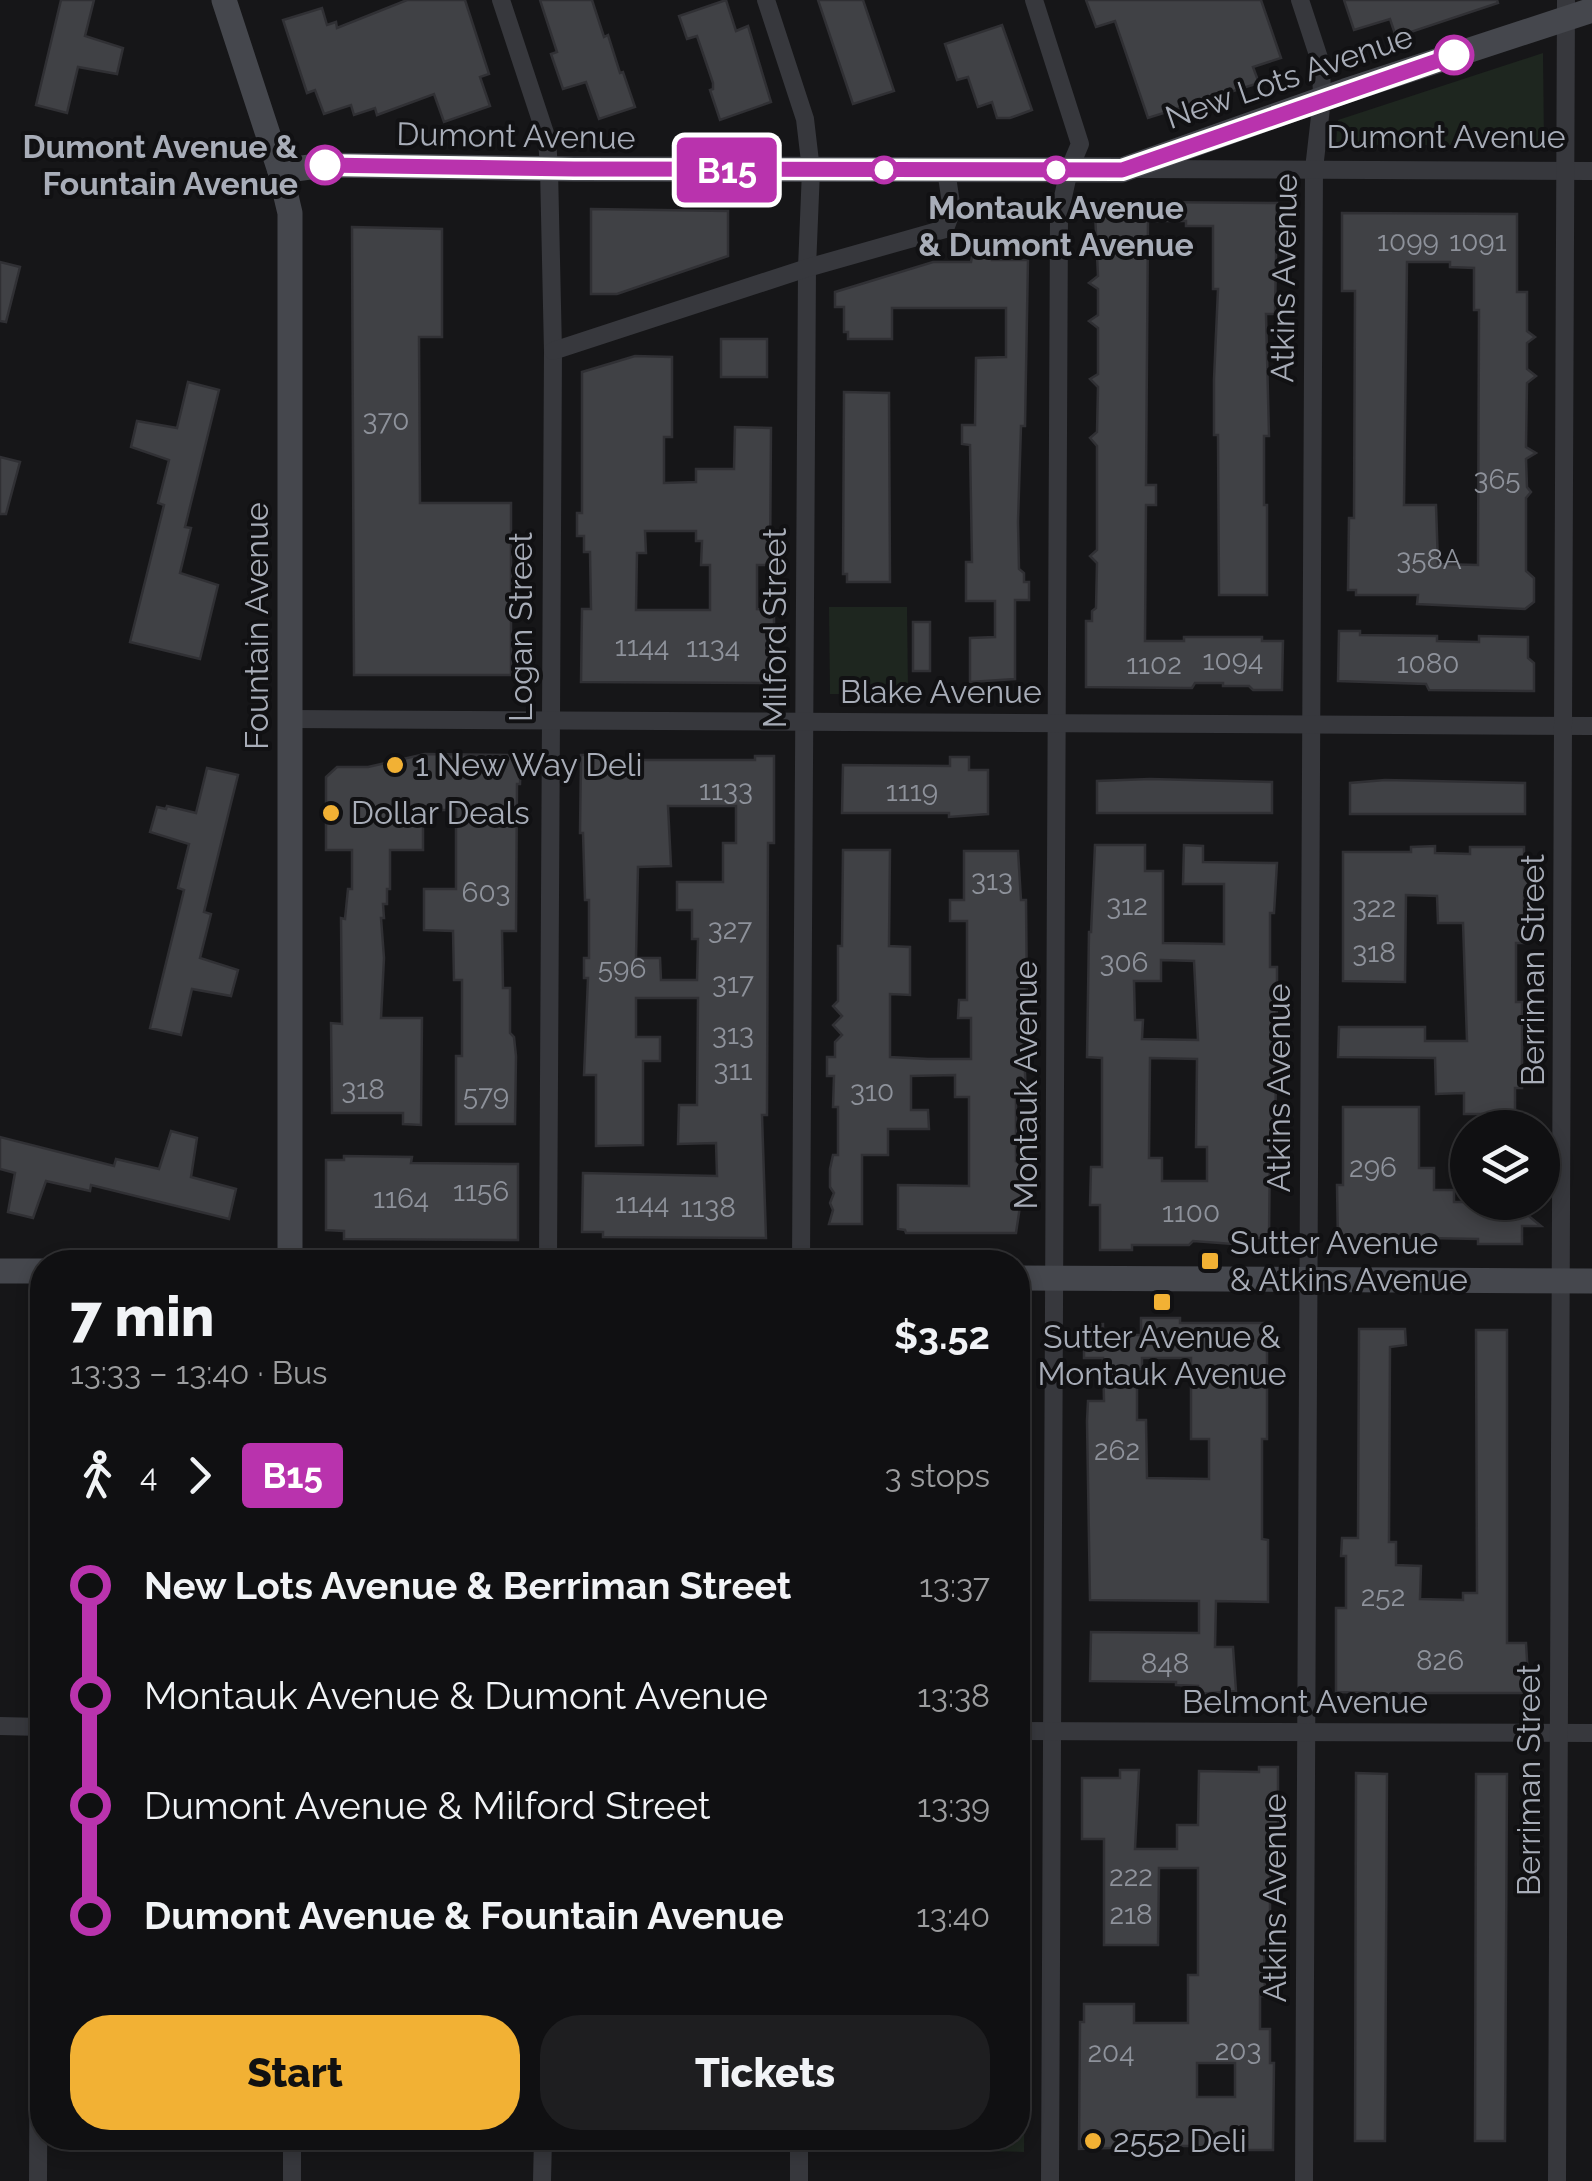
<!DOCTYPE html>
<meta charset="utf-8">
<style>
:root{--surface:#101012;--page:#1e1e20;--text:#f1f3f6;--muted:#9c9d9f;--line:#303032;--accent:#f2b134}
body{margin:0;font-family:Raleway,sans-serif;background:var(--page);color:var(--text);height:100vh;display:flex;flex-direction:column;font-size:38px;white-space:nowrap}
*{box-sizing:border-box;margin:0}
p{font-size:32px;color:var(--muted)}
.icon{flex:none;width:55px;height:55px;fill:none;stroke:currentColor;stroke-width:2;stroke-linecap:round;stroke-linejoin:round}
.map{position:relative;flex:1;overflow:hidden}
.panel{position:absolute;left:30px;top:1250px;width:1000px;height:900px;display:flex;flex-direction:column;background:var(--surface);border-radius:40px;box-shadow:0 5px 15px #0003,0 0 0 2px var(--line)}
.panel>*{flex:none}
.badge{padding:0 20px;border-radius:8px;font-size:35px;line-height:65px}
.controls{position:absolute;left:1450px;top:1110px;display:grid;gap:20px}
.controls a{display:grid;place-items:center;width:110px;height:110px;border-radius:50%;background:var(--surface);box-shadow:0 5px 15px #0003,0 0 0 2px var(--line);font-size:50px}
.map>.badge{position:absolute;translate:-50% -50%;box-shadow:0 0 0 5px #fff}
.legs{display:flex;align-items:center;gap:15px;height:110px;padding:0 40px;font-size:32px}
.legs p{margin-inline-start:auto}
.headline{display:flex;align-items:center;justify-content:space-between;height:170px;padding:0 40px}
h1{font-size:55px;font-weight:800;line-height:75px}
.button{display:flex;gap:20px;margin-top:auto;padding:20px 40px}
.button a{flex:1;height:115px;border-radius:40px;background:var(--accent);color:#111;font-size:40px;font-weight:800;line-height:115px;text-align:center}
.button a+a{background:var(--page);color:var(--text)}
ul{padding:0 40px;list-style:none}
li{display:flex;align-items:center;gap:35px;height:110px;font-size:38px}
li i{display:grid;place-items:center;width:15px;height:100%;margin:0 12px;background:currentColor}
li i::after{content:'';width:25px;height:25px;margin:-12px;border:8px solid;border-radius:50%;background:var(--surface)}
li p{margin-inline-start:auto}
li:first-child i{background:linear-gradient(#0000 50%,currentColor 0)}
li:last-child i{background:linear-gradient(currentColor 50%,#0000 0)}
.map>svg:first-child{display:block}
.green{fill:#1e261f}
.building{fill:#404145;stroke:#303034;stroke-width:2.5;fill-rule:evenodd}
.lines{fill:none;stroke-linecap:round;stroke-linejoin:round}
.street{stroke:#37383d;stroke-width:18}
.secondary{stroke:#45474d;stroke-width:25}
.line-1-casing{stroke:#fff;stroke-width:22}
.line-1{stroke:#b933ad;stroke-width:15}
.stop-1-dot{fill:#fff;stroke:#b933ad;stroke-width:5}
.poi-dot{fill:#f2b134;stroke:#111113;stroke-width:4}
.labels{text-anchor:middle;stroke-width:8;stroke-linejoin:round;paint-order:stroke}
.number-label{font-size:28px;fill:#8e929b}
.street-label{font-size:32px;fill:#a8adb8;stroke:#111113}
.stop-label{font-size:32px;font-weight:bold;fill:#a8adb8;stroke:#111113;text-anchor:end}
.poi-label{font-size:32px;fill:#a8adb8;stroke:#111113;text-anchor:start}
</style>
<div class="map">
<svg width="1592" height="2181" viewBox="0 0 1592 2181">
<rect width="100%" height="100%" fill="#161618"/>
<g class="green">
<path d="M1543,53L1544,145H1336L1338,120Z"/>
<path d="M829,607H907L908,694H830Z"/>
<path d="M1018,2057H1025L1024,2152L982,2151V2138H1018Z"/>
</g>
<g class="building">
<path d="M61,0H94L85,36L123,48L117,74L78,67L67,113L36,105Z"/>
<path d="M407,0H465L489,74L480,77L490,106L444,122L434,94L377,115L375,108L354,115L351,105L324,114L315,90L307,93L283,20L322,8L327,25L336,22L337,28Z"/>
<path d="M540,0H592L604,37L608,35L620,73L623,72L635,107L599,119L586,82L563,89L551,54L557,52Z"/>
<path d="M726,0L736,31L748,26L771,102L720,120L710,90L713,89V83L697,36L687,39L679,16Z"/>
<path d="M818,0H863L894,91L853,104Z"/>
<path d="M1086,0H1261L1281,58L1253,67L1259,83L1148,118L1115,21L1096,27Z"/>
<path d="M1344,0H1497L1498,3L1396,37L1390,19L1354,30Z"/>
<path d="M1002,25L1032,110L1010,118H997L992,102L978,107L968,77L957,80L945,44Z"/>
<path d="M1143,202L1277,203L1275,314H1266L1269,436H1264V505H1267V595H1219L1218,435H1214V379L1218,289H1213V226H1186V221H1148L1146,485H1156V505H1146L1145,641H1184V637H1262V641H1283L1282,690H1253L1249,686H1223V683H1195L1192,688H1184L1086,687V621H1092V611L1096,608L1097,563L1090,556L1097,550V446L1090,438L1097,432L1098,387L1090,379L1098,374V328L1089,321L1098,315V289L1089,283L1098,276L1095,212L1142,213Z"/>
<path d="M591,209L728,211V256L617,294H591Z"/>
<path d="M1342,213L1517,214V292H1527V331L1535,337L1527,343V369L1536,376L1527,383L1526,447L1536,453L1526,459L1527,487L1531,492L1526,498V571L1534,578V602L1525,609L1417,604L1418,595H1356V590H1348L1349,518H1354L1355,291H1342ZM1407,262H1450V267L1474,268V310H1479L1478,565L1438,564L1436,505H1404Z"/>
<path d="M352,227L442,229V337H419L420,503H511V675H354Z"/>
<path d="M992,240V260H1028L1025,426H1021L1018,522L1019,569L1024,573V582H1029V600H1015V679L970,682V638L995,637V601H966V562H972L970,445L962,444V425H975L976,358L1006,357V308H892V339H848V332H844V307H835V292L933,262H971L974,246Z"/>
<path d="M0,262L20,267L6,322L0,321Z"/>
<rect x="721" y="339" width="46" height="38"/>
<path d="M635,356L672,357V437H664V483L696,482V469H734L735,427L771,428L770,565H757V609L774,610V683L581,682L582,609H591L590,552H584V536H577V513H582V372ZM645,531H696V541H702L701,565H710V610H636L637,553H646Z"/>
<path d="M188,382L219,390L185,527L191,528L180,573L218,585L200,659L130,642L164,505L158,503L169,460L131,447L137,421L177,428Z"/>
<path d="M844,392L889,393L890,582H847V574H843Z"/>
<path d="M0,457L20,462L6,514H0Z"/>
<rect x="913" y="622" width="17" height="49"/>
<path d="M1339,631H1360V635L1437,636V641L1479,642V636L1528,637V658L1534,663V691L1429,690L1426,684L1338,681Z"/>
<path d="M425,754L521,755L520,784H517L516,931H502L503,988H510V1033L514,1037L516,1056L515,1124H456V1056H462V980H454L453,931L424,930V889H456V810H423V850H390V889H387V904H383L384,918H381L384,958L381,1018H422L421,1125L403,1124V1113H332L331,1023L342,1024L341,918L345,919L348,889H352V850H326V777L337,767H368Z"/>
<path d="M581,755H600V759L619,760H755V756H774V843H768L767,1115H762L766,1238L603,1237V1232H582L583,1173L717,1176L716,1143L678,1144L679,1105H697L698,998H636V1037H660V1061H643V1145L596,1146V1075H584L588,978H584V958H589V900H585L583,833H580ZM668,806H736V843H723V882H677V910H692V939H698L697,980H661L660,958H636L638,867L671,866Z"/>
<path d="M950,757H969V770H988V814L949,817V813H842L843,765L950,766Z"/>
<path d="M207,768L238,775L204,912L211,914L200,958L238,970L231,996L192,989L181,1035L150,1028L184,890L178,888L189,844L150,832L157,807L166,809L167,806L196,813Z"/>
<path d="M1150,779L1272,782V813H1097V781Z"/>
<path d="M1385,780L1525,783V814H1350V783Z"/>
<path d="M1095,845H1145V871H1163V943L1224,944V884H1183L1184,845L1203,846V862L1277,863L1274,913H1270V967H1277V996L1275,1147H1270L1269,1238H1243L1233,1244L1193,1241L1189,1245H1132V1250H1100V1205H1090L1091,1167H1102V1058L1087,1057L1089,932H1091ZM1161,960L1194,961L1198,1040L1142,1039L1143,1020H1135L1134,981H1161ZM1150,1058L1197,1059L1196,1147H1207V1181H1162V1158H1149Z"/>
<path d="M1435,846V853L1470,854V847H1524V878H1532L1531,896H1524V943H1516V1002H1522V1088H1515V1114H1464V1093L1436,1094L1435,1058L1338,1057L1339,1027H1425V1041H1467L1463,923H1438L1437,896L1406,895L1405,982L1343,981V852H1411V847Z"/>
<path d="M843,850H890L889,946L910,947V995L890,994V1057L928,1059H971V1018H958L959,1000H967V921H950V900H964V851H1018L1021,900H1026L1027,1000H1022L1026,1097H1016V1161H1019L1022,1193L1016,1233H906L905,1230L898,1229V1185L969,1186V1097H955V1075L911,1076V1110H928L929,1129H888V1155H862V1224H829L833,1210L830,1203L834,1193L830,1187V1169L833,1155H838V1107H833L834,1076H827V1057H835V1042L842,1035L833,1025L842,1016L833,1006L838,1001V946H842Z"/>
<path d="M1343,1107H1419V1168H1434V1190H1454V1202H1527L1525,1213L1541,1226H1522V1244H1478V1239L1376,1237V1244L1338,1245L1337,1185H1343Z"/>
<path d="M171,1131L197,1138L191,1177L236,1189L229,1219L91,1185L90,1191L46,1181L33,1218L8,1212L15,1173L0,1169V1137L114,1166L116,1159L159,1169Z"/>
<path d="M344,1156L412,1157L411,1163L518,1164V1240L344,1239V1231L326,1230V1160H344Z"/>
<path d="M1141,1318H1180V1323H1267V1439H1262V1539L1268,1540V1602L1216,1601L1215,1647H1233L1236,1691L1198,1694V1686L1176,1685V1682L1090,1681L1091,1632L1199,1633V1601L1090,1600L1087,1421L1088,1401H1104L1103,1358H1084V1325L1103,1324V1335H1141ZM1142,1358H1191V1439H1209V1479L1147,1478L1146,1420H1137V1369H1142Z"/>
<path d="M1359,1329H1405L1406,1345L1390,1347L1389,1542H1396V1565L1421,1566L1420,1599L1463,1600V1593H1477L1476,1330H1507V1643H1526L1529,1693H1392L1387,1700L1382,1693L1336,1692V1608H1346V1556H1341L1342,1538H1358Z"/>
<path d="M1259,1767H1278V1827H1270V1946H1264L1265,1996H1260V2029H1270V2063H1274L1273,2150H1197V2146H1176L1079,2149L1080,2022H1084V2004H1134V2023H1188V1975H1198V1868H1159L1158,1945H1104V1839H1082V1778H1120V1770H1139L1135,1849H1177V1825H1198L1199,1771L1259,1772ZM1197,2063H1235V2097H1197Z"/>
<path d="M1356,1773L1387,1774L1385,2141H1355Z"/>
<path d="M1476,1774H1507L1505,2141H1475Z"/>
</g>
<g class="lines">
<g class="street">
<path d="M501,0L547,139L549,169L553,351L548,1262"/>
<path d="M766,0L805,119L811,170L807,268L801,1262"/>
<path d="M1034,0L1080,144L1069,170L1059,215L1050,2181"/>
<path d="M1300,0L1321,64L1322,99L1314,169L1304,2181"/>
<path d="M1137,169L1592,171"/>
<path d="M553,351L807,268L945,229L952,210L946,170"/>
<path d="M289,719L1592,726"/>
<path d="M0,1726L42,1727"/>
<path d="M1018,1731L1592,1733"/>
<path d="M799,2138V2181"/>
<path d="M38,2181L42,1322"/>
<path d="M292,2181V2138"/>
<path d="M542,2181L543,2138"/>
<path d="M1557,2181L1566,0"/>
</g>
<g class="secondary">
<path d="M224,0L280,171L290,213V1262"/>
<path d="M280,171L325,165L574,169L1122,170L1345,91L1592,10"/>
<path d="M0,1271H42"/>
<path d="M1018,1278L1592,1281"/>
</g>
</g>
<g class="lines">
<defs>
<path id="line-1" d="M325,165L574,169L1122,170L1454,55"/>
</defs>
<use href="#line-1" class="line-1-casing"/>
<use href="#line-1" class="line-1"/>
</g>
<g class="stop-1-dot">
<circle cx="1454" cy="55" r="18"/>
<circle cx="325" cy="165" r="18"/>
<circle cx="884" cy="170" r="12"/>
<circle cx="1056" cy="170" r="12"/>
</g>
<g class="poi-dot">
<circle cx="395" cy="765" r="10"/>
<circle cx="331" cy="813" r="10"/>
<rect x="1200" y="1251" width="20" height="20" rx="5"/>
<rect x="1152" y="1292" width="20" height="20" rx="5"/>
<circle cx="1093" cy="2141" r="10"/>
</g>
<g class="labels">
<g class="number-label">
<text x="1408" y="251">1099</text>
<text x="1478" y="251">1091</text>
<text x="386" y="430">370</text>
<text x="1497" y="489">365</text>
<text x="1429" y="569">358A</text>
<text x="642" y="656">1144</text>
<text x="713" y="657">1134</text>
<text x="1233" y="670">1094</text>
<text x="1428" y="673">1080</text>
<text x="1154" y="674">1102</text>
<text x="726" y="800">1133</text>
<text x="912" y="801">1119</text>
<text x="992" y="890">313</text>
<text x="486" y="902">603</text>
<text x="1127" y="915">312</text>
<text x="1374" y="917">322</text>
<text x="730" y="939">327</text>
<text x="1374" y="962">318</text>
<text x="1124" y="972">306</text>
<text x="622" y="978">596</text>
<text x="733" y="993">317</text>
<text x="733" y="1044">313</text>
<text x="733" y="1080">311</text>
<text x="363" y="1099">318</text>
<text x="872" y="1101">310</text>
<text x="486" y="1105">579</text>
<text x="1373" y="1177">296</text>
<text x="481" y="1201">1156</text>
<text x="401" y="1208">1164</text>
<text x="642" y="1213">1144</text>
<text x="708" y="1217">1138</text>
<text x="1191" y="1222">1100</text>
<text x="1117" y="1460">262</text>
<text x="1383" y="1606">252</text>
<text x="1440" y="1670">826</text>
<text x="1165" y="1673">848</text>
<text x="1131" y="1886">222</text>
<text x="1131" y="1924">218</text>
<text x="1238" y="2060">203</text>
<text x="1111" y="2062">204</text>
</g>
<g class="street-label">
<text transform="translate(1289 77) rotate(-19)" y="11">New Lots Avenue</text>
<text transform="translate(516 136) rotate(1)" y="11">Dumont Avenue</text>
<text x="1446" y="148">Dumont Avenue</text>
<text transform="translate(1284 278) rotate(-89)" y="11">Atkins Avenue</text>
<text transform="translate(257 626) rotate(-90)" y="11">Fountain Avenue</text>
<text transform="translate(521 627) rotate(-90)" y="11">Logan Street</text>
<text transform="translate(775 628) rotate(-90)" y="11">Milford Street</text>
<text x="941" y="703">Blake Avenue</text>
<text transform="translate(1533 970) rotate(-90)" y="11">Berriman Street</text>
<text transform="translate(1026 1085) rotate(-90)" y="11">Montauk Avenue</text>
<text transform="translate(1279 1088) rotate(-90)" y="11">Atkins Avenue</text>
<text x="1305" y="1713">Belmont Avenue</text>
<text transform="translate(1529 1780) rotate(-90)" y="11">Berriman Street</text>
<text transform="translate(1275 1898) rotate(-90)" y="11">Atkins Avenue</text>
</g>
<g class="stop-label">
<text x="298" y="158">Dumont Avenue &amp;<tspan x="298" dy="37">Fountain Avenue</tspan></text>
<text x="1056" y="219" text-anchor="middle">Montauk Avenue<tspan x="1056" dy="37">&amp; Dumont Avenue</tspan></text>
</g>
<g class="poi-label">
<text x="415" y="776">1 New Way Deli</text>
<text x="351" y="824">Dollar Deals</text>
<text x="1230" y="1254">Sutter Avenue<tspan x="1230" dy="37">&amp; Atkins Avenue</tspan></text>
<text x="1162" y="1348" text-anchor="middle">Sutter Avenue &amp;<tspan x="1162" dy="37">Montauk Avenue</tspan></text>
<text x="1113" y="2152">2552 Deli</text>
</g>
</g>
</svg>
<div class="controls">
<a><svg class="icon" aria-label="layers" viewBox="0 0 24 24"><path d="M12 4l9 5-9 5-9-5zM3 14l9 5 9-5"/></svg></a>
</div>
<b class="badge" style="left:727px;top:170px;background:#b933ad;color:#fff">B15</b>
<section class="panel">
<div class="headline"><div><h1>7 min</h1><p>13:33 – 13:40 · Bus</p></div><b>$3.52</b></div>
<div class="legs"><svg class="icon" aria-label="walk" viewBox="0 0 24 24"><circle cx="13" cy="4" r="2"/><path d="M13 8l-2 6 4 7M11 14l-3 7M7 12l3-4h3l4 4"/></svg>4<svg class="icon" aria-label="forward" viewBox="0 0 24 24"><path d="M9 5l7 7-7 7"/></svg><b class="badge" style="background:#b933ad;color:#fff">B15</b><p>3 stops</p></div>
<ul>
<li><i style="color:#b933ad"></i><b>New Lots Avenue &amp; Berriman Street</b><p>13:37</p></li>
<li><i style="color:#b933ad"></i><span>Montauk Avenue &amp; Dumont Avenue</span><p>13:38</p></li>
<li><i style="color:#b933ad"></i><span>Dumont Avenue &amp; Milford Street</span><p>13:39</p></li>
<li><i style="color:#b933ad"></i><b>Dumont Avenue &amp; Fountain Avenue</b><p>13:40</p></li>
</ul>
<div class="button"><a>Start</a><a>Tickets</a></div>
</section>
</div>
